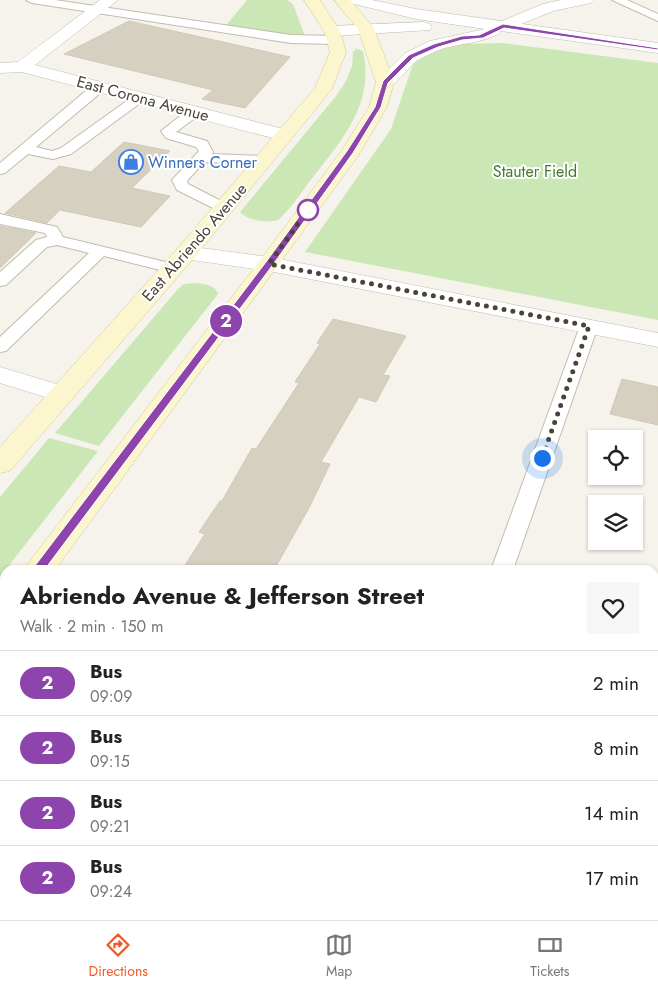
<!DOCTYPE html>
<meta charset="utf-8">
<style>
:root{--surface:#fff;--page:#f6f6f6;--text:#222;--muted:#767676;--line:#e0e0e0;--accent:#f15827}
body{margin:0;font-family:Jost,sans-serif;background:var(--page);color:var(--text);height:100vh;display:flex;flex-direction:column;font-size:19px;white-space:nowrap}
*{box-sizing:border-box;margin:0}
p{font-size:16px;color:var(--muted)}
.icon{flex:none;width:28px;height:28px;fill:none;stroke:currentColor;stroke-width:2;stroke-linecap:round;stroke-linejoin:round}
.map{position:relative;flex:1;overflow:hidden}
.drawer{position:absolute;left:0px;top:565px;width:659px;height:355px;display:flex;flex-direction:column;background:var(--surface);border-radius:15px 15px 0 0;box-shadow:0 1px 4px #0004}
.drawer>*{flex:none}
.badge{padding:0 10px;border-radius:16px;font-size:18px;line-height:32px}
.controls{position:absolute;left:588px;top:430px;display:grid;gap:10px}
.controls a{display:grid;place-items:center;width:55px;height:55px;border-radius:0px;background:var(--surface);box-shadow:0 1px 4px #0004;font-size:25px}
.you{position:absolute;width:25px;height:25px;margin:-12px;border:4px solid #fff;border-radius:50%;background:#1a73e8;box-shadow:0 0 0 8px #1a73e833}
.map>.badge{position:absolute;translate:-50% -50%;box-shadow:0 0 0 2px #fff}
.round{display:grid;place-items:center;flex:none;width:52px;height:52px;border-radius:0px;background:var(--page)}
.summary{display:flex;align-items:center;justify-content:space-between;height:85px;padding:0 20px}
h1{font-size:24px;font-weight:700;line-height:38px}
ul{padding:0;list-style:none}
li{display:flex;align-items:center;gap:15px;height:65px;padding:0 20px;border-top:1px solid var(--line)}
li div{flex:1}
li b{display:block;font-size:19px}
li em{font-style:normal}
li .badge{min-width:55px;font-weight:700;text-align:center}
.dock{display:flex;justify-content:space-around;align-items:center;height:70px;border-top:1px solid var(--line);background:var(--surface);font-size:14px;color:var(--muted)}
.dock a{display:grid;justify-items:center;gap:2px}
.dock .selected{color:var(--accent)}
.map>svg:first-child{display:block}
.green{fill:#cce7b6}
.building{fill:#d6d0c1;stroke:#d1c9b5}
.lines{fill:none;stroke-linecap:round;stroke-linejoin:round}
.service-casing{stroke:#c0bcae;stroke-width:2}
.minor-casing{stroke:#c0bcae;stroke-width:1}
.tertiary-casing{stroke:#c0bcae;stroke-width:1}
.secondary-casing{stroke:#d2c99d;stroke-width:1}
.service{fill:#fff;fill-rule:evenodd}
.minor{fill:#fff;fill-rule:evenodd}
.tertiary{fill:#fff;fill-rule:evenodd}
.secondary{fill:#fcf6ce;fill-rule:evenodd}
.line{fill:#8e44ad;stroke:#fff}
.walk{stroke:#494439;stroke-width:5;stroke-dasharray:0 9}
.stop-dot{fill:#fff;stroke:#8e44ad;stroke-width:2.5}
.labels{text-anchor:middle;stroke-width:4;stroke-linejoin:round;paint-order:stroke}
.far-street-label{font-size:16px;fill:#494439;stroke:#fff}
.far-shop-label{font-size:16px;fill:#366cbe;stroke:#fff;text-anchor:start}
.far-park-label{font-size:16px;fill:#437a2e;stroke:#fff}
</style>
<div class="map">
<svg width="658" height="920" viewBox="0 0 658 920">
<rect width="100%" height="100%" fill="#f5f3eb"/>
<g class="green">
<path d="M247,0H287L293,4L306,39L223,29Z"/>
<path d="M503,43L658,63V320L305,252L391,129L413,64L431,53L460,44Z"/>
<path d="M354,48L363,51C375,105 341,141 310,181C300,194 290,210 278,220C267,223 248,221 240,212L336,96L346,81L352,66L353,51H356Z"/>
<path d="M195,283C203,284 215,284 218,294L99,446L55,433L178,289L184,284Z"/>
<path d="M49,438L98,451L0,577V497Z"/>
</g>
<g class="building">
<path d="M129,21L290,57L245,108L202,99L213,90L64,54Z"/>
<path d="M124,142L170,151L132,188L170,196L141,227L60,210L47,223L5,213L59,166L91,172Z"/>
<path d="M0,226L36,233L0,268Z"/>
<path d="M333,319L406,336L383,375L390,376L376,402L359,397L321,462L330,464L310,506L274,570H182L205,534L199,532L220,501H222L252,448L256,449L299,383L295,382L320,344L317,343Z"/>
<path d="M622,379L658,387V425L610,414Z"/>
</g>
<g class="lines">
<defs>
<g id="service">
<path d="M26,0H55L291,35L335,36L341,40L335,44L291,43L32,3Z"/>
<path d="M612,0H627L658,14V21Z"/>
<path d="M99,83L105,87L104,90L36,147L52,151L61,148L135,95H145L147,98L71,154L53,159L28,154L5,173L0,174V163L94,84Z"/>
<path d="M194,108L201,112L199,115L176,132L207,141L213,152L212,154L264,156L269,157L271,160L269,163L264,164L204,162L187,181L188,184L229,205L232,208L229,211H219L177,190L172,180L199,151L196,147L166,138L161,131L189,109Z"/>
<path d="M0,214L57,227L63,237L178,265L180,268L178,271L172,273L104,256L6,351L0,352V337L89,253L57,245L47,247L6,285L0,286V272L36,240L47,237L45,233L0,224Z"/>
<path d="M589,321L595,322L598,326L513,570H491L580,326L583,322Z"/>
<path d="M365,915H393L392,920H364Z"/>
</g>
<g id="minor">
<path d="M100,0H118L35,65L291,131L294,135L291,139L284,141L22,72L0,73V63L18,62Z"/>
<path d="M561,0H594L591,3L553,11L509,29H497L495,26L497,23L543,4Z"/>
<path d="M186,246L269,257L658,333V347L269,271L178,258L175,253L178,248Z"/>
<path d="M0,367L70,388L74,394L70,400L61,402L0,383Z"/>
<path d="M0,828L5,830V864L0,862Z"/>
<path d="M161,915H212L214,920H163Z"/>
</g>
<g id="tertiary">
<path d="M347,0H372L416,9L658,43V53L501,31C494,42 451,44 436,51C429,55 421,57 415,62C404,72 395,90 379,86L376,82L405,53L430,41L485,29L416,19L350,3Z"/>
<path d="M424,22L430,24L432,27L430,30L332,36L326,34L324,31L326,28L332,26Z"/>
</g>
<g id="secondary">
<path d="M304,0H320L340,31L346,52L332,89L194,258L10,471L0,473V447L178,248L315,88L330,52L324,31Z"/>
<path d="M334,0H350L374,28L394,82L387,107L358,156L55,570H23L261,259L342,150L369,107L376,82L358,29Z"/>
<path d="M5,602V632L0,633V604Z"/>
</g>
</defs>
<use href="#service" class="service-casing"/>
<use href="#minor" class="minor-casing"/>
<use href="#tertiary" class="tertiary-casing"/>
<use href="#secondary" class="secondary-casing"/>
<use href="#service" class="service"/>
<use href="#minor" class="minor"/>
<use href="#tertiary" class="tertiary"/>
<use href="#secondary" class="secondary"/>
</g>
<path class="line" d="M503,24L658,48V50L504,28L483,38L462,40L438,47L413,58L388,83L381,107L353,153L272,266L42,573H34L33,570L34,567L266,262L347,151L375,107L383,81L409,55L434,44L462,36L479,35Z"/>
<g class="lines">
<path class="walk" d="M308,210L269,264L589,326L542,458"/>
</g>
<defs>
<symbol id="shop-ring" viewBox="-11 -11 22 22"><circle r="9.5" fill="#fff" stroke="#3f7fe0" stroke-width="1.5"/><path d="M-5-2.5h2.3a2.7 3.5 0 0 1 5.4 0H5L5.5 6h-11ZM-1.5-2.5h3a1.5 2.3 0 0 0-3 0Z" fill="#3f7fe0"/></symbol>
</defs>
<g fill-rule="evenodd">
<use href="#shop-ring" x="117" y="148" width="28" height="28"/>
</g>
<circle class="stop-dot" cx="308" cy="210" r="10"/>
<g class="labels">
<g class="far-street-label">
<text transform="translate(143 98) rotate(15)" y="6">East Corona Avenue</text>
<text transform="translate(194 242) rotate(-49)" y="6">East Abriendo Avenue</text>
</g>
<g class="far-shop-label">
<text x="148" y="168">Winners Corner</text>
</g>
<g class="far-park-label">
<text x="535" y="177">Stauter Field</text>
</g>
</g>
</svg>
<div class="controls">
<a><svg class="icon" aria-label="locate" viewBox="0 0 24 24"><circle cx="12" cy="12" r="6"/><path d="M12 2v4M12 18v4M2 12h4M18 12h4"/></svg></a>
<a><svg class="icon" aria-label="layers" viewBox="0 0 24 24"><path d="M12 4l9 5-9 5-9-5zM3 14l9 5 9-5"/></svg></a>
</div>
<div class="you" style="left:542px;top:458px"></div>
<b class="badge" style="left:226px;top:321px;background:#8e44ad;color:#fff">2</b>
<section class="drawer">
<div class="summary"><div><h1>Abriendo Avenue &amp; Jefferson Street</h1><p>Walk · 2 min · 150 m</p></div><a class="round"><svg class="icon" aria-label="heart" viewBox="0 0 24 24"><path d="M12 20l-8-8c-3-5 5-10 8-4 3-6 11-1 8 4z"/></svg></a></div>
<ul>
<li><span class="badge" style="background:#8e44ad;color:#fff">2</span><div><b>Bus</b><p>09:09</p></div><em>2 min</em></li>
<li><span class="badge" style="background:#8e44ad;color:#fff">2</span><div><b>Bus</b><p>09:15</p></div><em>8 min</em></li>
<li><span class="badge" style="background:#8e44ad;color:#fff">2</span><div><b>Bus</b><p>09:21</p></div><em>14 min</em></li>
<li><span class="badge" style="background:#8e44ad;color:#fff">2</span><div><b>Bus</b><p>09:24</p></div><em>17 min</em></li>
</ul>
</section>
</div>
<nav class="dock">
<a class="selected"><svg class="icon" aria-label="directions" viewBox="0 0 24 24"><path d="M12 3l9 9-9 9-9-9zM9 14v-3h6M13 9l2 2-2 2"/></svg>Directions</a>
<a><svg class="icon" aria-label="map" viewBox="0 0 24 24"><path d="M3 6l6-2 6 2 6-2v14l-6 2-6-2-6 2zM9 4v14M15 6v14"/></svg>Map</a>
<a><svg class="icon" aria-label="tickets" viewBox="0 0 24 24"><path d="M3 7h18v10H3zM15 7v10"/></svg>Tickets</a>
</nav>
